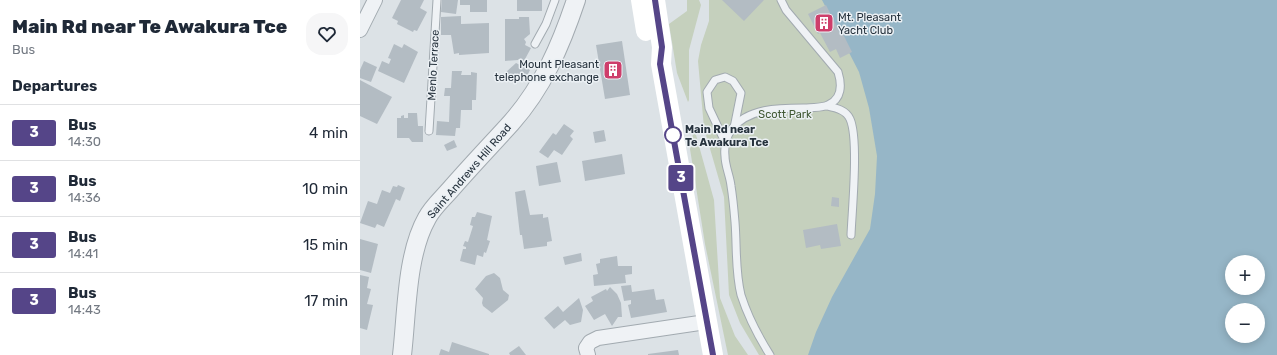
<!DOCTYPE html>
<meta charset="utf-8">
<style>
:root{--surface:#fff;--page:#f6f6f7;--text:#1f2937;--muted:#747a83;--line:#e0e1e3}
body{margin:0;font-family:Rubik,sans-serif;background:var(--page);color:var(--text);height:100vh;display:flex;flex-direction:column;font-size:15px;white-space:nowrap}
*{box-sizing:border-box;margin:0}
p{font-size:13px;color:var(--muted)}
.icon{flex:none;width:22px;height:22px;fill:none;stroke:currentColor;stroke-width:2;stroke-linecap:round;stroke-linejoin:round}
.map{position:relative;flex:1;overflow:hidden}
.side{display:flex;flex-direction:column;background:var(--surface);width:360px}
.side>*{flex:none}
.badge{padding:0 8px;border-radius:3px;font-size:14px;line-height:26px}
.tools{position:absolute;left:865px;top:255px;display:grid;gap:8px}
.tools a{display:grid;place-items:center;width:40px;height:40px;border-radius:50%;background:var(--surface);box-shadow:0 2px 10px #0003;font-size:20px}
.map>.badge{position:absolute;translate:-50% -50%;box-shadow:0 0 0 2px #fff}
h2{padding:0 12px;font-size:15px;line-height:36px}
.round{display:grid;place-items:center;flex:none;width:42px;height:42px;border-radius:16px;background:var(--page)}
.headline{display:flex;align-items:center;justify-content:space-between;height:68px;padding:0 12px}
h1{font-size:19px;font-weight:800;line-height:30px}
ul{padding:0;list-style:none}
li{display:flex;align-items:center;gap:12px;height:56px;padding:0 12px;border-top:1px solid var(--line)}
li div{flex:1}
li b{display:block;font-size:15px}
li em{font-style:normal}
li .badge{min-width:44px;font-weight:700;text-align:center}
main{display:flex;flex:1;min-height:0}
.map>svg:first-child{display:block}
.green{fill:#c5d0bd;fill-rule:evenodd}
.water{fill:#96b6c7;fill-rule:evenodd}
.building{fill:#b3bcc3}
.lines{fill:none;stroke-linecap:round;stroke-linejoin:round}
.service-casing{stroke:#a2aab0;stroke-width:9}
.minor-casing{stroke:#a2aab0;stroke-width:16}
.tertiary-casing{stroke:#a2aab0;stroke-width:20}
.service{stroke:#eff2f5;stroke-width:7}
.minor{stroke:#eff2f5;stroke-width:14}
.tertiary{stroke:#eff2f5;stroke-width:18}
.secondary{stroke:#fff;stroke-width:20}
.line-casing{stroke:#fff;stroke-width:9}
.line{stroke:#554588;stroke-width:6}
.stop-dot{fill:#fff;stroke:#554588;stroke-width:2}
.labels{text-anchor:middle;stroke-width:3;stroke-linejoin:round;paint-order:stroke}
.poi-label{font-size:11px;fill:#26323d;stroke:#ebf0f4;text-anchor:start}
.street-label{font-size:11px;fill:#26323d;stroke:#ebf0f4}
.park-label{font-size:11px;fill:#405833;stroke:#ebf0f4}
.stop-label{font-size:11px;font-weight:bold;fill:#26323d;stroke:#ebf0f4;text-anchor:start}
</style>
<main>
<section class="side">
<div class="headline"><div><h1>Main Rd near Te Awakura Tce</h1><p>Bus</p></div><a class="round"><svg class="icon" aria-label="heart" viewBox="0 0 24 24"><path d="M12 20l-8-8c-3-5 5-10 8-4 3-6 11-1 8 4z"/></svg></a></div>
<h2>Departures</h2>
<ul>
<li><span class="badge" style="background:#554588;color:#fff">3</span><div><b>Bus</b><p>14:30</p></div><em>4 min</em></li>
<li><span class="badge" style="background:#554588;color:#fff">3</span><div><b>Bus</b><p>14:36</p></div><em>10 min</em></li>
<li><span class="badge" style="background:#554588;color:#fff">3</span><div><b>Bus</b><p>14:41</p></div><em>15 min</em></li>
<li><span class="badge" style="background:#554588;color:#fff">3</span><div><b>Bus</b><p>14:43</p></div><em>17 min</em></li>
</ul>
</section>
<div class="map">
<svg width="917" height="355" viewBox="0 0 917 355">
<rect width="100%" height="100%" fill="#dce2e6"/>
<g class="green">
<path d="M327,0H339L341,5L329,50V100L328,102L317,73L309,24L327,11Z"/>
<path d="M349,0H876L917,355H399L380,323L369,295L364,197L344,128L338,61L341,45L349,21ZM872,262H898V288H872ZM872,310H898V336H872Z"/>
<path d="M333,132L336,135L354,200L360,298L375,336L388,355H368L345,244L330,149L332,143Z"/>
</g>
<path class="water" d="M462,0H917V355H448L456,332L472,297L510,229L515,194L517,156L509,108L499,72ZM872,262H898V288H872ZM872,310H898V336H872Z"/>
<g class="building">
<path d="M41,0H64L60,8L67,12L57,31L54,30L53,32L37,24L38,21L32,18Z"/>
<path d="M82,0H98L96,14L81,12Z"/>
<path d="M100,0H127V12H110V5H100Z"/>
<rect x="157" y="0" width="25" height="11"/>
<path d="M362,0H404L384,21Z"/>
<path d="M466,5L481,35L483,34L492,52L480,58L476,49L470,52L460,33L458,34L448,14Z"/>
<path d="M101,16V24L129,23V53L99,55V53L94,54L91,35H81V17Z"/>
<path d="M159,17H169L170,34L164,39L166,42L165,45L171,48L164,61L159,59L158,60L145,61V19H159Z"/>
<path d="M262,41L270,95L245,99L236,45Z"/>
<path d="M34,44L42,48L44,44L58,52L44,83L18,71L22,61L29,64L31,59L28,58Z"/>
<path d="M4,61L17,67L11,82L0,78V70Z"/>
<path d="M156,63L170,70L165,80H144L145,73Z"/>
<path d="M92,71H102L101,75H111V72L117,73L116,100H112V110H101L100,128H96L95,136L76,135L77,121L89,122L90,96H84L85,88H91Z"/>
<path d="M0,80L32,97L17,124L0,116Z"/>
<path d="M48,113H57L58,126H63V142H52L49,138H37V118H41V116L44,115V118H48Z"/>
<path d="M204,124L214,131L210,136L213,139L202,155L194,150L188,158L179,152L193,133L196,135Z"/>
<path d="M244,130L246,141L235,143L233,132Z"/>
<path d="M94,140L97,147L87,151L84,145Z"/>
<path d="M262,154L265,174L225,181L222,161Z"/>
<path d="M197,162L201,182L179,186L176,166Z"/>
<path d="M38,185L45,188L40,201L36,199L24,227L17,224L15,228L0,223L8,201L17,204L22,190L30,193L33,186L37,187Z"/>
<path d="M165,190L170,215L183,214V218L188,217L192,241L187,242V246L164,249L162,235H160L155,192Z"/>
<path d="M472,197L479,198V207L471,206Z"/>
<path d="M117,212L132,216L127,240L130,241L126,253L124,252L123,257L117,255L115,265L100,261L103,249H106V247L103,246L105,241L108,242L113,226L110,225L112,217H115Z"/>
<path d="M477,224L481,246L461,249L460,245L446,248L443,230Z"/>
<path d="M0,239L18,244L11,273L0,270Z"/>
<path d="M221,253L222,261L205,265L203,257Z"/>
<path d="M257,256L258,266H272V274L265,275L266,283L234,286L233,275L238,274L236,264L240,263V259Z"/>
<path d="M134,273L140,278L143,290L149,295L148,300L132,313L123,306L122,303L123,298L115,289L126,276Z"/>
<path d="M0,275L9,277L7,288L11,289L7,304L13,305L7,330L0,328Z"/>
<path d="M271,285L272,292L294,289L296,300L304,299L307,312L271,318L268,305L271,304V300L264,301L261,286Z"/>
<path d="M250,287L257,294L261,303L262,317H258L252,326L245,314L234,320L225,306L233,301L231,297L246,289L247,291Z"/>
<path d="M219,298L223,310L221,322L210,325L205,320L194,329L184,318L198,306L203,312Z"/>
<path d="M92,342L129,354V355H79L81,349L89,352Z"/>
<path d="M159,346L166,355H150L149,353Z"/>
<path d="M318,350L319,355H288V354Z"/>
</g>
<g class="lines">
<defs>
<g id="service">
<path d="M175,44L186,24L195,0"/>
<path d="M467,106C476,108 486,110 490,119C499,139 492,210 491,235"/>
<path d="M69,131L77,0"/>
<path d="M365,142L349,108L347,92L355,80L365,77L373,81L381,93L374,128"/>
<path d="M410,355C398,336 388,317 381,295C375,271 377,247 375,222C374,210 373,198 371,186C370,176 365,166 365,156C364,147 366,138 371,130C388,107 422,108 447,108C454,107 462,108 468,105C482,99 482,85 478,72L426,10L421,0"/>
</g>
<g id="minor">
<path d="M0,30L15,0"/>
<path d="M228,355L226,348L230,342L238,338L346,322"/>
</g>
<path id="tertiary" d="M42,355C47,313 46,255 67,218C72,208 82,199 90,190C110,167 131,145 151,123C183,87 201,45 216,0"/>
</defs>
<use href="#service" class="service-casing"/>
<use href="#minor" class="minor-casing"/>
<use href="#tertiary" class="tertiary-casing"/>
<use href="#service" class="service"/>
<use href="#minor" class="minor"/>
<use href="#tertiary" class="tertiary"/>
<g class="secondary">
<path d="M281,0L286,31"/>
<path d="M295,0L302,47L301,64L353,355"/>
</g>
</g>
<g class="lines">
<defs>
<path id="line" d="M295,0L302,47L300,64L353,355"/>
</defs>
<use href="#line" class="line-casing"/>
<use href="#line" class="line"/>
</g>
<defs>
<symbol id="building-square" viewBox="-11 -11 22 22"><rect x="-9" y="-9" width="18" height="18" rx="4" fill="#ce3e6b" stroke="#ebf0f4"/><path d="M-4-6H4V6H1V3H-1V6H-4ZM-2.5-4.3h1.7v1.8h-1.7ZM.8-4.3h1.7v1.8H.8ZM-2.5-1h1.7V.8h-1.7ZM.8-1h1.7V.8H.8Z" fill="#fff"/></symbol>
</defs>
<g fill-rule="evenodd">
<use href="#building-square" x="453" y="12" width="22" height="22"/>
<use href="#building-square" x="242" y="59" width="22" height="22"/>
</g>
<circle class="stop-dot" cx="313" cy="135" r="8"/>
<g class="labels">
<g class="poi-label">
<text x="478" y="21">Mt. Pleasant<tspan x="478" dy="13">Yacht Club</tspan></text>
<text x="239" y="68" text-anchor="end">Mount Pleasant<tspan x="239" dy="13">telephone exchange</tspan></text>
</g>
<g class="street-label">
<text transform="translate(73 65) rotate(-87)" y="4">Menlo Terrace</text>
<text transform="translate(109 171) rotate(-49)" y="4">Saint Andrews Hill Road</text>
</g>
<g class="park-label">
<text x="425" y="118">Scott Park</text>
</g>
<g class="stop-label">
<text x="325" y="133">Main Rd near<tspan x="325" dy="13">Te Awakura Tce</tspan></text>
</g>
</g>
</svg>
<div class="tools">
<a>+</a>
<a>−</a>
</div>
<b class="badge" style="left:321px;top:178px;background:#554588;color:#fff">3</b>
</div>
</main>
